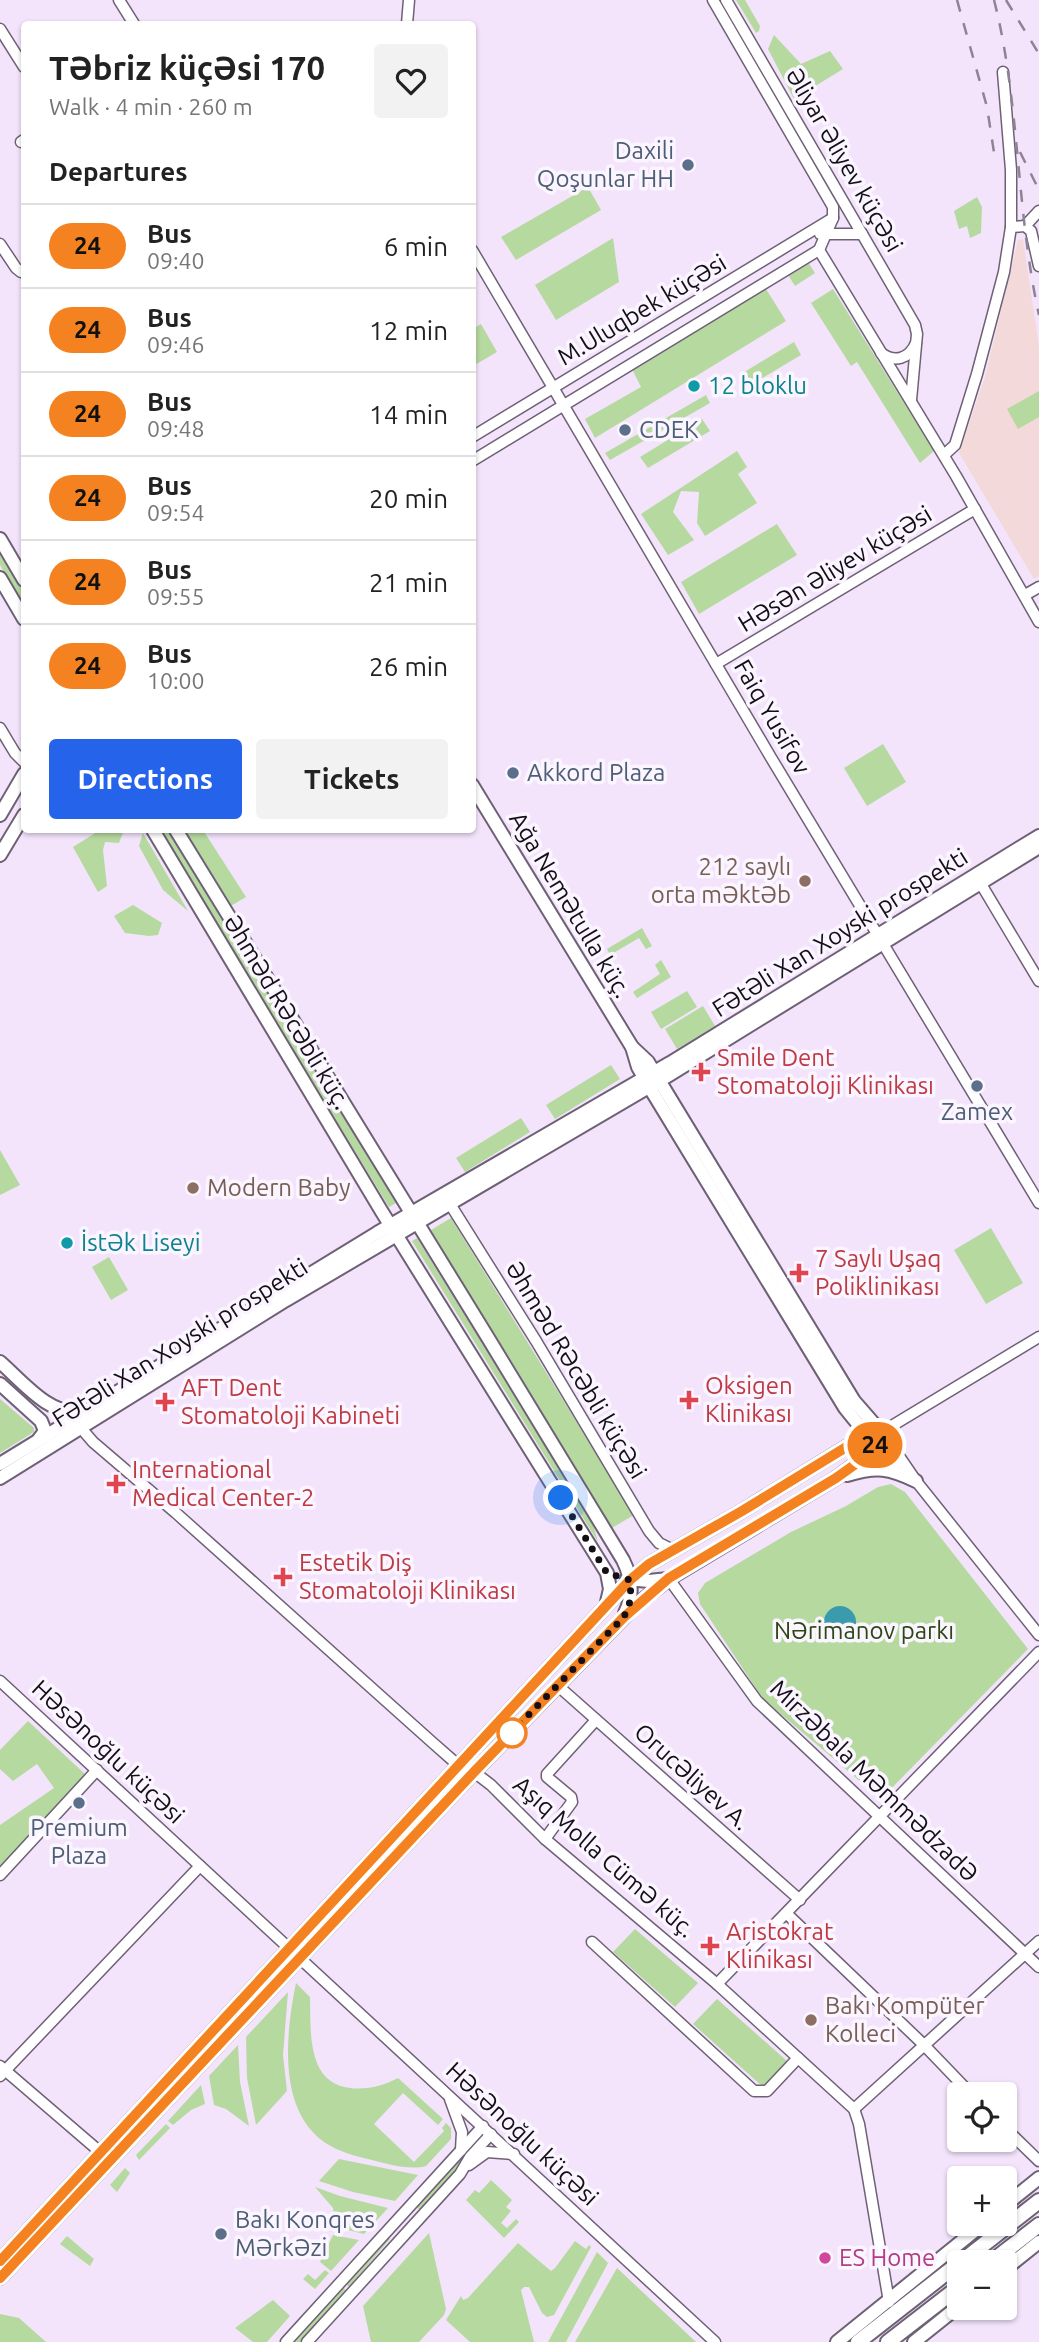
<!DOCTYPE html>
<meta charset="utf-8">
<style>
:root{--surface:#fff;--page:#f2f2f2;--text:#222;--muted:#767676;--line:#e0e0e0;--accent:#2563eb}
body{margin:0;font-family:Ubuntu,sans-serif;background:var(--page);color:var(--text);height:100vh;display:flex;flex-direction:column;font-size:26px;white-space:nowrap}
*{box-sizing:border-box;margin:0}
p{font-size:23px;color:var(--muted)}
.icon{flex:none;width:38px;height:38px;fill:none;stroke:currentColor;stroke-width:2;stroke-linecap:round;stroke-linejoin:round}
.map{position:relative;flex:1;overflow:hidden}
.drawer{position:absolute;left:21px;top:21px;width:455px;height:812px;display:flex;flex-direction:column;background:var(--surface);border-radius:7px;box-shadow:0 2px 5px #0004}
.drawer>*{flex:none}
.badge{padding:0 14px;border-radius:23px;font-size:24px;line-height:46px}
.fabs{position:absolute;left:947px;top:2082px;display:grid;gap:14px}
.fabs a{display:grid;place-items:center;width:70px;height:70px;border-radius:7px;background:var(--surface);box-shadow:0 2px 5px #0004;font-size:35px}
.you{position:absolute;width:35px;height:35px;margin:-18px;border:5px solid #fff;border-radius:50%;background:#1a73e8;box-shadow:0 0 0 10px #1a73e833}
.map>.badge{position:absolute;translate:-50% -50%;box-shadow:0 0 0 4px #fff}
h2{padding:0 28px;font-size:26px;line-height:63px}
.round{display:grid;place-items:center;flex:none;width:74px;height:74px;border-radius:7px;background:var(--page)}
.headline{display:flex;align-items:center;justify-content:space-between;height:119px;padding:0 28px}
h1{font-size:33px;font-weight:700;line-height:52px}
.button{display:flex;gap:14px;margin-top:auto;padding:14px 28px}
.button a{flex:1;height:80px;border-radius:7px;background:var(--accent);color:#fff;font-size:28px;font-weight:700;line-height:80px;text-align:center}
.button a+a{background:var(--page);color:var(--text)}
ul{padding:0;list-style:none}
li{display:flex;align-items:center;gap:21px;height:84px;padding:0 28px;border-top:2px solid var(--line)}
li div{flex:1}
li b{display:block;font-size:26px}
li em{font-style:normal}
li .badge{min-width:77px;font-weight:700;text-align:center}
.map>svg:first-child{display:block}
.education{fill:#f4d9da}
.green{fill:#b6d9a0}
.water{fill:#3a9bac}
.lines{fill:none;stroke-linecap:round;stroke-linejoin:round}
.minor-casing{stroke:#6e6176;stroke-width:13}
.major-casing{stroke:#6e6176;stroke-width:16}
.highway-casing{stroke:#6e6176;stroke-width:18}
.minor{stroke:#fff;stroke-width:10}
.major{stroke:#fff;stroke-width:12}
.highway{stroke:#fff;stroke-width:14}
.rail{stroke:#8e8394;stroke-width:2.5;stroke-dasharray:12 12;stroke-linecap:butt}
.line-casing{stroke:#fff;stroke-width:16}
.line{stroke:#f58220;stroke-width:10}
.walk{stroke:#140f17;stroke-width:7;stroke-dasharray:0 12.6}
.service-dot{fill:#5c6f8a;stroke:#fbf5ff;stroke-width:2.5}
.culture-dot{fill:#0f9aa8;stroke:#fbf5ff;stroke-width:2.5}
.education-dot{fill:#8d6e63;stroke:#fbf5ff;stroke-width:2.5}
.health-dot{fill:#e0444e;stroke:#fbf5ff;stroke-width:2.5}
.stop-dot{fill:#fff;stroke:#f58220;stroke-width:3.5}
.hotel-dot{fill:#d1479c;stroke:#fbf5ff;stroke-width:2.5}
.labels{text-anchor:middle;stroke-width:7;stroke-linejoin:round;paint-order:stroke}
.service-label{font-size:24px;fill:#4e5e75;stroke:#fbf5ff;text-anchor:start}
.street-label{font-size:24px;fill:#140f17;stroke:#fbf5ff}
.culture-label{font-size:24px;fill:#0d838f;stroke:#fbf5ff;text-anchor:start}
.education-label{font-size:24px;fill:#785e54;stroke:#fbf5ff;text-anchor:start}
.health-label{font-size:24px;fill:#be3a42;stroke:#fbf5ff;text-anchor:start}
.park-label{font-size:24px;fill:#2b4813;stroke:#fbf5ff}
.hotel-label{font-size:24px;fill:#b23c85;stroke:#fbf5ff;text-anchor:start}
</style>
<div class="map">
<svg width="1039" height="2342" viewBox="0 0 1039 2342">
<rect width="100%" height="100%" fill="#f3e4fc"/>
<path class="education" d="M1023,239L1039,346V576L1034,579L959,453L985,377L1018,240Z"/>
<g class="green">
<path d="M736,0H745L760,26L759,31L756,33Z"/>
<path d="M774,35L801,64L830,51L843,69L794,99L768,49Z"/>
<path d="M588,187L601,210L516,260L501,237Z"/>
<path d="M977,197L982,207L981,233L970,238L967,226L959,229L954,211Z"/>
<path d="M613,238L619,282L556,320L535,285Z"/>
<path d="M808,262L815,273L795,286L788,275Z"/>
<path d="M766,289L786,321L595,438L585,419L641,387L632,369Z"/>
<path d="M833,289L934,451L920,463L857,362L851,366L811,303Z"/>
<path d="M481,324L497,352L473,366V329Z"/>
<path d="M794,342L801,355L749,386L741,374Z"/>
<path d="M1039,391V417L1018,429L1007,409Z"/>
<path d="M706,395L710,403L610,460L605,453Z"/>
<path d="M702,419L710,431L648,468L640,457Z"/>
<path d="M737,451L747,467L738,474L757,503L705,536L697,523L699,492L681,491L673,512L694,540L668,555L641,514Z"/>
<path d="M777,524L797,555L699,614L681,582Z"/>
<path d="M0,547L24,588V606L0,565Z"/>
<path d="M883,744L906,782L867,806L844,768Z"/>
<path d="M100,830H124L119,843L105,842L103,850L107,886L98,892L73,847Z"/>
<path d="M159,830H168L396,1203L389,1207Z"/>
<path d="M182,830H203L246,897L229,907Z"/>
<path d="M143,833L188,911L163,890L139,846Z"/>
<path d="M133,905L162,923L158,935L149,936L125,933L114,916Z"/>
<path d="M642,928L652,946L646,949L639,938L610,955L607,949Z"/>
<path d="M661,960L671,977L637,998L633,992L660,974L655,965Z"/>
<path d="M687,991L697,1007L661,1029L651,1012Z"/>
<path d="M703,1006L715,1026L677,1049L665,1029Z"/>
<path d="M611,1065L620,1079L555,1119L546,1105Z"/>
<path d="M521,1118L530,1132L465,1172L456,1158Z"/>
<path d="M0,1150L20,1185L0,1195Z"/>
<path d="M451,1218L634,1515L610,1529L431,1230Z"/>
<path d="M991,1228L1023,1283L986,1304L954,1250Z"/>
<path d="M417,1238L593,1524L598,1542L412,1241Z"/>
<path d="M109,1257L128,1290L111,1300L92,1267Z"/>
<path d="M0,1399L34,1428V1432L0,1453Z"/>
<path d="M891,1484L905,1492L1028,1649L881,1799L763,1699L700,1604L698,1593L705,1583L791,1532L846,1506L878,1487Z"/>
<path d="M28,1721L86,1775L0,1867V1825L54,1788L37,1764L13,1781L0,1769V1750Z"/>
<path d="M635,1929L698,1983L675,2007L613,1952Z"/>
<path d="M296,1983L310,1997C311,2030 306,2083 350,2088C367,2090 383,2086 398,2078L443,2119L438,2125L403,2093L374,2124L414,2162L444,2131L442,2128L446,2123L451,2128V2139L426,2166C410,2171 384,2163 368,2159C346,2154 325,2147 311,2130C279,2093 287,2027 296,1983Z"/>
<path d="M288,1992L283,2055L287,2091L256,2125L247,2078L246,2037Z"/>
<path d="M717,1999L787,2061L763,2087L693,2024Z"/>
<path d="M238,2045L240,2082L249,2126L226,2109L214,2105L209,2076Z"/>
<path d="M201,2085L205,2104L191,2110L173,2125L168,2121Z"/>
<path d="M166,2124L170,2128L139,2160L136,2155Z"/>
<path d="M473,2144L453,2173L421,2209H418L417,2206Z"/>
<path d="M339,2159L418,2175L395,2201L353,2192L319,2181Z"/>
<path d="M125,2168L130,2173L117,2192L110,2185Z"/>
<path d="M491,2180L512,2200L506,2207L511,2211L501,2223L507,2228L516,2219L519,2222L504,2238L466,2200L475,2190L479,2193Z"/>
<path d="M315,2187L340,2196L388,2208L364,2234L336,2227L333,2208Z"/>
<path d="M429,2233L446,2309L444,2315L419,2342H371L363,2306Z"/>
<path d="M333,2235L359,2240L331,2271L320,2262Z"/>
<path d="M67,2236L94,2259L90,2266L60,2244Z"/>
<path d="M388,2238L390,2239L349,2287L346,2284Z"/>
<path d="M575,2241L586,2249L589,2245L591,2247L554,2315L547,2317L542,2313L529,2287H524L521,2290L534,2342H470L446,2320L461,2296L463,2300L468,2298L518,2243L551,2271L555,2268Z"/>
<path d="M597,2252L608,2263L566,2342H548Z"/>
<path d="M617,2268L696,2342H575Z"/>
<path d="M325,2270L329,2273L315,2289L303,2279L308,2274L315,2280Z"/>
<path d="M343,2287L346,2291L300,2342H293Z"/>
<path d="M273,2300L290,2316L267,2342H253L235,2328Z"/>
<path d="M0,2314L19,2318L46,2342H0Z"/>
</g>
<circle class="water" cx="840" cy="1622" r="16"/>
<g class="lines">
<defs>
<g id="minor">
<path d="M119,0L134,24"/>
<path d="M713,0L833,207V218L819,250"/>
<path d="M726,0L915,325L917,334L911,400"/>
<path d="M407,24L409,0"/>
<path d="M0,29L24,67"/>
<path d="M21,142L24,140"/>
<path d="M1025,226L1039,211"/>
<path d="M1011,227L1025,226L1031,231L1039,266"/>
<path d="M820,234H862"/>
<path d="M0,244L16,268L21,272L24,271"/>
<path d="M472,250L770,756L1039,1203"/>
<path d="M819,250L956,476L1039,622"/>
<path d="M881,353C895,363 909,359 916,343"/>
<path d="M472,437L833,218"/>
<path d="M944,455L955,445L977,374L1004,272L1011,227V170L1003,72"/>
<path d="M472,461L819,250"/>
<path d="M1025,595L1039,587"/>
<path d="M716,664L975,509"/>
<path d="M0,728L15,753L24,762"/>
<path d="M978,879L1039,981"/>
<path d="M450,1204L536,1341L649,1531L659,1543L673,1550"/>
<path d="M890,1427L1039,1337"/>
<path d="M894,1427L888,1440L916,1481L1039,1635"/>
<path d="M81,1428L93,1442L176,1513L433,1743L458,1765L474,1772L491,1785L545,1839L717,1984L854,2109L859,2124L889,2302"/>
<path d="M878,1448L908,1474"/>
<path d="M669,1579L757,1701L1039,1967"/>
<path d="M0,1681L715,2342"/>
<path d="M557,1685L800,1900"/>
<path d="M545,1839L572,1802L571,1797L547,1777V1774L596,1720"/>
<path d="M0,1875L97,1770"/>
<path d="M787,1914L923,2044L972,2095"/>
<path d="M592,1942L754,2091H767L798,2058"/>
<path d="M717,1984L1039,1652"/>
<path d="M0,2066L106,2157"/>
<path d="M0,2076L200,1866"/>
<path d="M450,2099L462,2132L461,2150"/>
<path d="M854,2109L1039,1941"/>
<path d="M1004,2127L1039,2161"/>
<path d="M469,2165L487,2152L514,2154"/>
<path d="M286,2342L483,2126"/>
<path d="M307,2342L460,2174L470,2157L491,2134"/>
</g>
<g id="major">
<path d="M0,539L24,580"/>
<path d="M0,578L24,619"/>
<path d="M472,785L632,1047L638,1067L653,1093L845,1408L871,1440"/>
<path d="M0,815L24,774"/>
<path d="M153,830L382,1212L607,1573L610,1589L607,1602"/>
<path d="M176,830C326,1072 475,1316 623,1560C632,1578 634,1595 625,1613"/>
<path d="M0,855L24,815"/>
<path d="M0,1362C21,1380 51,1418 81,1411"/>
<path d="M0,1384L41,1421L45,1431L39,1439"/>
<path d="M0,1464L377,1233L670,1063L1039,836"/>
<path d="M847,1475C877,1466 889,1468 916,1481"/>
<path d="M0,1478L286,1300L669,1075L1039,847"/>
<path d="M627,1579L649,1581L668,1579"/>
<path d="M1004,2206L1039,2178"/>
<path d="M0,2261L630,1580L649,1564L742,1511L877,1428"/>
<path d="M1004,2270L1039,2242"/>
<path d="M0,2278L474,1772L636,1605L669,1579L836,1478L888,1440L854,1401L654,1072L648,1062L632,1047"/>
<path d="M837,2342L983,2224"/>
<path d="M914,2342L959,2306"/>
</g>
<g id="highway">
<path d="M960,2263L1039,2201"/>
<path d="M990,2263L1039,2225"/>
<path d="M858,2342L959,2263"/>
<path d="M888,2342L959,2287"/>
</g>
</defs>
<use href="#minor" class="minor-casing"/>
<use href="#major" class="major-casing"/>
<use href="#highway" class="highway-casing"/>
<use href="#minor" class="minor"/>
<use href="#major" class="major"/>
<use href="#highway" class="highway"/>
<g class="rail">
<path d="M957,0L987,107L995,159"/>
<path d="M994,0C1020,101 1016,212 1039,315"/>
<path d="M1006,0L1039,54"/>
<path d="M1020,152L1039,190"/>
</g>
</g>
<g class="lines">
<defs>
<path id="line" d="M0,2261L630,1580L649,1564L742,1511L866,1435L878,1448L836,1478L669,1578L624,1617L474,1772L0,2278"/>
</defs>
<use href="#line" class="line-casing"/>
<use href="#line" class="line"/>
<path class="walk" d="M512,1733L507,1737L624,1617L631,1599L630,1580L607,1573L561,1498"/>
</g>
<g class="service-dot">
<circle cx="688" cy="165" r="7"/>
<circle cx="625" cy="430" r="7"/>
<circle cx="513" cy="773" r="7"/>
<circle cx="977" cy="1086" r="7"/>
<circle cx="79" cy="1803" r="7"/>
<circle cx="221" cy="2234" r="7"/>
</g>
<g class="culture-dot">
<circle cx="694" cy="386" r="7"/>
<circle cx="67" cy="1243" r="7"/>
</g>
<g class="education-dot">
<circle cx="805" cy="881" r="7"/>
<circle cx="193" cy="1188" r="7"/>
<circle cx="811" cy="2020" r="7"/>
</g>
<g class="health-dot">
<path d="M697.5 1061.5h7v7h7v7h-7v7h-7v-7h-7v-7h7z"/>
<path d="M795.5 1262.5h7v7h7v7h-7v7h-7v-7h-7v-7h7z"/>
<path d="M685.5 1389.5h7v7h7v7h-7v7h-7v-7h-7v-7h7z"/>
<path d="M161.5 1391.5h7v7h7v7h-7v7h-7v-7h-7v-7h7z"/>
<path d="M112.5 1473.5h7v7h7v7h-7v7h-7v-7h-7v-7h7z"/>
<path d="M279.5 1566.5h7v7h7v7h-7v7h-7v-7h-7v-7h7z"/>
<path d="M706.5 1935.5h7v7h7v7h-7v7h-7v-7h-7v-7h7z"/>
</g>
<circle class="stop-dot" cx="512" cy="1733" r="14"/>
<circle class="hotel-dot" cx="825" cy="2258" r="7"/>
<g class="labels">
<g class="service-label">
<text x="674" y="159" text-anchor="end">Daxili<tspan x="674" dy="28">Qoşunlar HH</tspan></text>
<text x="639" y="438">CDEK</text>
<text x="527" y="781">Akkord Plaza</text>
<text x="977" y="1120" text-anchor="middle">Zamex</text>
<text x="79" y="1836" text-anchor="middle">Premium<tspan x="79" dy="28">Plaza</tspan></text>
<text x="235" y="2228">Bakı Konqres<tspan x="235" dy="28">Mərkəzi</tspan></text>
</g>
<g class="street-label">
<text transform="translate(844 160) rotate(60)" y="8">Əliyar Əliyev küçəsi</text>
<text transform="translate(642 310) rotate(-31)" y="8">M.Uluqbek küçəsi</text>
<text transform="translate(835 569) rotate(-31)" y="8">Həsən Əliyev küçəsi</text>
<text transform="translate(772 717) rotate(60)" y="8">Faiq Yusifov</text>
<text transform="translate(570 905) rotate(59)" y="8">Ağa Nemətulla küç.</text>
<text transform="translate(840 933) rotate(-32)" y="8">Fətəli Xan Xoyski prospekti</text>
<text transform="translate(287 1012) rotate(59)" y="8">Əhməd Rəcəbli küç.</text>
<text transform="translate(180 1343) rotate(-32)" y="8">Fətəli Xan Xoyski prospekti</text>
<text transform="translate(576 1370) rotate(59)" y="8">Əhməd Rəcəbli küçəsi</text>
<text transform="translate(108 1752) rotate(43)" y="8">Həsənoğlu küçəsi</text>
<text transform="translate(692 1777) rotate(42)" y="8">Orucəliyev A.</text>
<text transform="translate(874 1781) rotate(44)" y="8">Mirzəbala Məmmədzadə</text>
<text transform="translate(604 1857) rotate(41)" y="8">Aşıq Molla Cümə küç.</text>
<text transform="translate(522 2134) rotate(43)" y="8">Həsənoğlu küçəsi</text>
</g>
<g class="culture-label">
<text x="708" y="394">12 bloklu</text>
<text x="81" y="1251">İstək Liseyi</text>
</g>
<g class="education-label">
<text x="791" y="875" text-anchor="end">212 saylı<tspan x="791" dy="28">orta məktəb</tspan></text>
<text x="207" y="1196">Modern Baby</text>
<text x="825" y="2014">Bakı Kompüter<tspan x="825" dy="28">Kolleci</tspan></text>
</g>
<g class="health-label">
<text x="717" y="1066">Smile Dent<tspan x="717" dy="28">Stomatoloji Klinikası</tspan></text>
<text x="815" y="1267">7 Saylı Uşaq<tspan x="815" dy="28">Poliklinikası</tspan></text>
<text x="705" y="1394">Oksigen<tspan x="705" dy="28">Klinikası</tspan></text>
<text x="181" y="1396">AFT Dent<tspan x="181" dy="28">Stomatoloji Kabineti</tspan></text>
<text x="132" y="1478">International<tspan x="132" dy="28">Medical Center-2</tspan></text>
<text x="299" y="1571">Estetik Diş<tspan x="299" dy="28">Stomatoloji Klinikası</tspan></text>
<text x="726" y="1940">Aristokrat<tspan x="726" dy="28">Klinikası</tspan></text>
</g>
<g class="park-label">
<text x="864" y="1639">Nərimanov parkı</text>
</g>
<g class="hotel-label">
<text x="839" y="2266">ES Home</text>
</g>
</g>
</svg>
<div class="fabs">
<a><svg class="icon" aria-label="locate" viewBox="0 0 24 24"><circle cx="12" cy="12" r="6"/><path d="M12 2v4M12 18v4M2 12h4M18 12h4"/></svg></a>
<a>+</a>
<a>−</a>
</div>
<div class="you" style="left:561px;top:1498px"></div>
<b class="badge" style="left:875px;top:1445px;background:#f58220;color:#111">24</b>
<section class="drawer">
<div class="headline"><div><h1>Təbriz küçəsi 170</h1><p>Walk · 4 min · 260 m</p></div><a class="round"><svg class="icon" aria-label="heart" viewBox="0 0 24 24"><path d="M12 20l-8-8c-3-5 5-10 8-4 3-6 11-1 8 4z"/></svg></a></div>
<h2>Departures</h2>
<ul>
<li><span class="badge" style="background:#f58220;color:#111">24</span><div><b>Bus</b><p>09:40</p></div><em>6 min</em></li>
<li><span class="badge" style="background:#f58220;color:#111">24</span><div><b>Bus</b><p>09:46</p></div><em>12 min</em></li>
<li><span class="badge" style="background:#f58220;color:#111">24</span><div><b>Bus</b><p>09:48</p></div><em>14 min</em></li>
<li><span class="badge" style="background:#f58220;color:#111">24</span><div><b>Bus</b><p>09:54</p></div><em>20 min</em></li>
<li><span class="badge" style="background:#f58220;color:#111">24</span><div><b>Bus</b><p>09:55</p></div><em>21 min</em></li>
<li><span class="badge" style="background:#f58220;color:#111">24</span><div><b>Bus</b><p>10:00</p></div><em>26 min</em></li>
</ul>
<div class="button"><a>Directions</a><a>Tickets</a></div>
</section>
</div>
